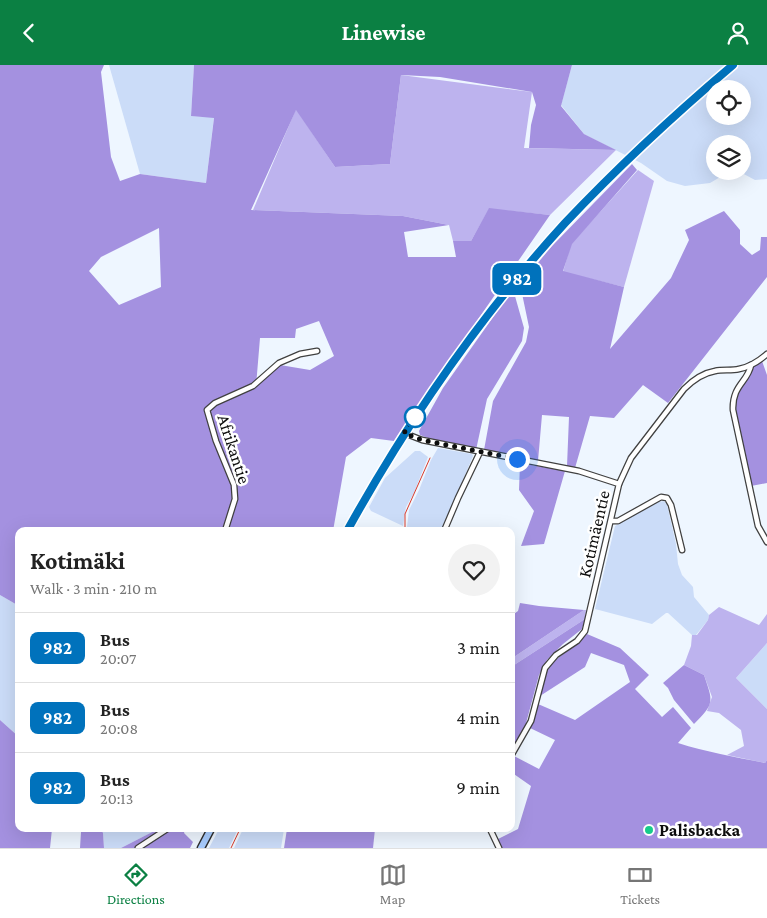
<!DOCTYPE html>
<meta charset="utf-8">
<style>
:root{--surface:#fff;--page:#f2f2f2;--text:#222;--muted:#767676;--line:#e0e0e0;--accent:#0b8043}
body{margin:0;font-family:"Crimson Pro",serif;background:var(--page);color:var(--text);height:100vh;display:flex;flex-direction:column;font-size:19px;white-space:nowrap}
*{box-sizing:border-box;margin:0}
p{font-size:16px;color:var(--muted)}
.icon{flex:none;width:28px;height:28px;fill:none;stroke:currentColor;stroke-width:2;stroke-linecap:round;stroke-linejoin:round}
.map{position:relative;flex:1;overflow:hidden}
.details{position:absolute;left:15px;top:462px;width:500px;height:305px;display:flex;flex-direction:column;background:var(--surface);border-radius:10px;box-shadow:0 5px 20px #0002}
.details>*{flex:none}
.badge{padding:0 10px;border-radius:8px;font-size:18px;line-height:32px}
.fabs{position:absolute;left:706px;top:15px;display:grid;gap:10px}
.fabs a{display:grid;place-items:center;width:45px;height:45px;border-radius:50%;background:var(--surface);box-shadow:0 5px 20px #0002;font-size:25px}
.you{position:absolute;width:25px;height:25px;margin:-12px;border:4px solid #fff;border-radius:50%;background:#1a73e8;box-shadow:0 0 0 8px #1a73e833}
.map>.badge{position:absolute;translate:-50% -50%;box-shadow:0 0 0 2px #fff}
.round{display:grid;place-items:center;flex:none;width:52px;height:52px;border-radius:26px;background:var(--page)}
.summary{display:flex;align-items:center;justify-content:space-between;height:85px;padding:0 15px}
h1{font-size:24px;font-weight:700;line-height:38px}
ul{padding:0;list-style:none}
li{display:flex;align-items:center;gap:15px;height:70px;padding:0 15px;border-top:1px solid var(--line)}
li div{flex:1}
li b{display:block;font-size:19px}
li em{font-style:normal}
li .badge{min-width:55px;font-weight:700;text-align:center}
header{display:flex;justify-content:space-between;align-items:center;height:65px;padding:0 15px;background:var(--accent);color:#fff;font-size:22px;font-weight:700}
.tab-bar{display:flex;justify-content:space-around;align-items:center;height:70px;border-top:1px solid var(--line);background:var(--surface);font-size:14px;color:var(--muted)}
.tab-bar a{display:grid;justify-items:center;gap:2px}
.tab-bar .current{color:var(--accent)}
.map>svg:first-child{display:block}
.farmland{fill:#cbdcf8;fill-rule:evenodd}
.green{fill:#bdb3ee}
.forest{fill:#a491e0;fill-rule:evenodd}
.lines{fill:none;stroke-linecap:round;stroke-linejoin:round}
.stream{stroke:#db3c2c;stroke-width:1}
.minor-casing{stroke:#404040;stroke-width:7}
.secondary-casing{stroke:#2f2f2f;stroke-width:9}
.minor{stroke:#fff;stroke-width:4.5}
.secondary{stroke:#a9cdff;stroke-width:6}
.line-casing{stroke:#fff;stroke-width:11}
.line{stroke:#0072bc;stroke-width:8}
.walk{stroke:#0d0d0d;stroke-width:5;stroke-dasharray:0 9}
.stop-dot{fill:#fff;stroke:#0072bc;stroke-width:2.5}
.poi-dot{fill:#17cc8c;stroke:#fff;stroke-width:2}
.labels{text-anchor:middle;stroke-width:5;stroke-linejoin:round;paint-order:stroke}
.street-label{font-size:18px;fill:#0d0d0d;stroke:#fff}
.poi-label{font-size:18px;font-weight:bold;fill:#0d0d0d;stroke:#fff;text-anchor:start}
</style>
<header><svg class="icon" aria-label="back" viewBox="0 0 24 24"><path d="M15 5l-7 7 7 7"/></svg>Linewise<svg class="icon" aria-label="person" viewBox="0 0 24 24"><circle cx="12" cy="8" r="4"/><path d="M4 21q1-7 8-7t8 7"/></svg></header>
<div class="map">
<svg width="767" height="783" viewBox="0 0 767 783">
<rect width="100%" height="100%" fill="#eef6ff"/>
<g class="farmland">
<path d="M109,0H194L191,51L214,52L206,118L140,109Z"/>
<path d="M572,0H767V114L755,115L740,107L727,108L710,118L685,121L667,116L641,98L584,69L561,40ZM715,24H742V51H715ZM715,79H742V106H715Z"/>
<path d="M438,383L472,389L473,391L442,466H408L407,462L409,445L419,425L431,395Z"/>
<path d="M415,386H420L428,392L414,428L406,442L403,461L371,446L369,442L385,413Z"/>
<path d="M664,436L667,439L676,479L678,499L682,510L693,522L694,532L709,550L708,555L696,570H692L668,548H666L652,559L595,544L615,461L658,437Z"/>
<path d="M0,530L19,541V672L0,655Z"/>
<path d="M767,578V644L736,613Z"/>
<path d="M101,764H158L121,783H104L103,768Z"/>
<path d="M219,764H238L229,783H209Z"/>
<path d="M243,764H284L281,783H234Z"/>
</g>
<g class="green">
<path d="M401,10L532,27L524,83L616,85L550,150L489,144L471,176H453L449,160L403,151L253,145L296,44L335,102L390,99Z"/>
<path d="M638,105L654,116L624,222L563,207L571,179Z"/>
<path d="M719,542L759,560L767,549V578L736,613L767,644V695L765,698L727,690L744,681L741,665L719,648L707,646L712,632L704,610L684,600L691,581L692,570H697L708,555L709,550Z"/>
<path d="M584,545H586L585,554L511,602V594Z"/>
</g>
<g class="forest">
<path d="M0,0H104L101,7L111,92L120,116L140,109L206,118L214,53L191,51L194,0H572L561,41L584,69L616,85L529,83L531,60L536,40L532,27L440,12L401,10L390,99L335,102L296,45L251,145L403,151L449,160L404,167L408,192H456L453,176H471L489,143L550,150L394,376L371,373L346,392L333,466H19V541L0,530ZM159,163L161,222L119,240L89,206L101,192ZM319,256L334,291L310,305L280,300L256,321L260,273H295L296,264Z"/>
<path d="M632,99L637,105L572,179L563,206L624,222L610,284L671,213L689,175L685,165L724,146L740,165V179L752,190L760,185L761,172H767V212L668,338L643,320L614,353L590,351L575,403L567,401L569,352L542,350L538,396L484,385L493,336L526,277L529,262L520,219L552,181Z"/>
<path d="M513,224L524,263L522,276L487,334L476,385L441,378L420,370L419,366L443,323Z"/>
<path d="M762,296L767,310V418L751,421L735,345L738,327L752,307L753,302Z"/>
<path d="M520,398L565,406L544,479L521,481L534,446L519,425Z"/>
<path d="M520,538L539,541L584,545L511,594V551L518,546Z"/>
<path d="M585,554L582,564L563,579L547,595L539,610L525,662L511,686V602Z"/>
<path d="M587,569L620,583L649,610L635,624L662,652L673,642L691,663L678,678C706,687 735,692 765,698L767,695V783H502L498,774L518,764L531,721L511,707V696L514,691L539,704L555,675L530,663L538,639L575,655L630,617L624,600L591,588L585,602L540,631C545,589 564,595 587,569Z"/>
<path d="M684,600L704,610C713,637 715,638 694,659L674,635L668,623L663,618Z"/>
<path d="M0,655L19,672V764H101L103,768L104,783H80L81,767L52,764L50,783H0Z"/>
<path d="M158,764H185L184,768L193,777L190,783H121Z"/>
<path d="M287,764H375L373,783H284Z"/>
</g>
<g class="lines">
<g class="stream">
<path d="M405,466V449L430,393"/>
<path d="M231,783L240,764"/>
</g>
<defs>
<g id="minor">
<path d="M751,300C748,317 732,320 733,345L758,461L767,477"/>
<path d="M404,368L422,375L579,406L619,419L585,566L577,576L556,590L545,603L531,656L511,691"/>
<path d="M619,419L631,393L684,324C692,316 703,308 715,306C723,304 731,306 739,304C750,302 759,296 767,289"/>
<path d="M611,456H618L661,432L667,433L671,440L682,485"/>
<path d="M225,466L235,434L234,420L216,376L207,345L215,338L253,321L279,298L300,289L317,286"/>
<path d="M444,466L458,433L480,387"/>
<path d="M490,764L499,783"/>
<path d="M138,783L167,764"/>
</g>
<g id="secondary">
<path d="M347,466C408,356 479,251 565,158C618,102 674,50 733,0"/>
<path d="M201,783L211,764"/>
</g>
</defs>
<use href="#minor" class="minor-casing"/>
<use href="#secondary" class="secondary-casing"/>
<use href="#minor" class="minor"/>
<use href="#secondary" class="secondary"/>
</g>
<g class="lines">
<defs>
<path id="line" d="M347,466C408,356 480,251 565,158C618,102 674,50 733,0"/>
</defs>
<use href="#line" class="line-casing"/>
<use href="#line" class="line"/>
<path class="walk" d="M415,352L404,368L422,375L517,394"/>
</g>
<circle class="stop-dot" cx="415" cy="352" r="10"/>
<circle class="poi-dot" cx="649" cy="765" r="5"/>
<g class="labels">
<g class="street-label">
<text transform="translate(234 384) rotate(72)" y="6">Afrikantie</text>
<text transform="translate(594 469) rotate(-77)" y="6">Kotimäentie</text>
</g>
<g class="poi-label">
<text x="659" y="771">Palisbacka</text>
</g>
</g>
</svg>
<div class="fabs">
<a><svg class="icon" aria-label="locate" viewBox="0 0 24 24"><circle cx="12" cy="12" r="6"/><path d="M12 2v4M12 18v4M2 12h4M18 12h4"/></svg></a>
<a><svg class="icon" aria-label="layers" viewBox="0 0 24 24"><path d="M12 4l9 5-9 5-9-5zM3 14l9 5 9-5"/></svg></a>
</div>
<div class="you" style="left:517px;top:394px"></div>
<b class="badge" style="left:517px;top:214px;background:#0072bc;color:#fff">982</b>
<section class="details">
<div class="summary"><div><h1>Kotimäki</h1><p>Walk · 3 min · 210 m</p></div><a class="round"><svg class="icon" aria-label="heart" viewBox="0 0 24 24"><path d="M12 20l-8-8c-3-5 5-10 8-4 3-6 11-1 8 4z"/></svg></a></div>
<ul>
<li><span class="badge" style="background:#0072bc;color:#fff">982</span><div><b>Bus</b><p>20:07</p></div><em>3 min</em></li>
<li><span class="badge" style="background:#0072bc;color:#fff">982</span><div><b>Bus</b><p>20:08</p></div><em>4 min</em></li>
<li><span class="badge" style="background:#0072bc;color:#fff">982</span><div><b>Bus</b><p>20:13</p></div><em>9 min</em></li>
</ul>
</section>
</div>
<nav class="tab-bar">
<a class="current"><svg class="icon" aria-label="directions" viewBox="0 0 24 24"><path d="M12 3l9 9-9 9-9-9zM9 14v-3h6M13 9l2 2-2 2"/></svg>Directions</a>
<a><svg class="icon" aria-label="map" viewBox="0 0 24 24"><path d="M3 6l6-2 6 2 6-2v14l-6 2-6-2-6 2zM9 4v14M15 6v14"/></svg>Map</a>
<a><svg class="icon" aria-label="tickets" viewBox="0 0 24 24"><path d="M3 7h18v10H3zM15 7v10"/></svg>Tickets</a>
</nav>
